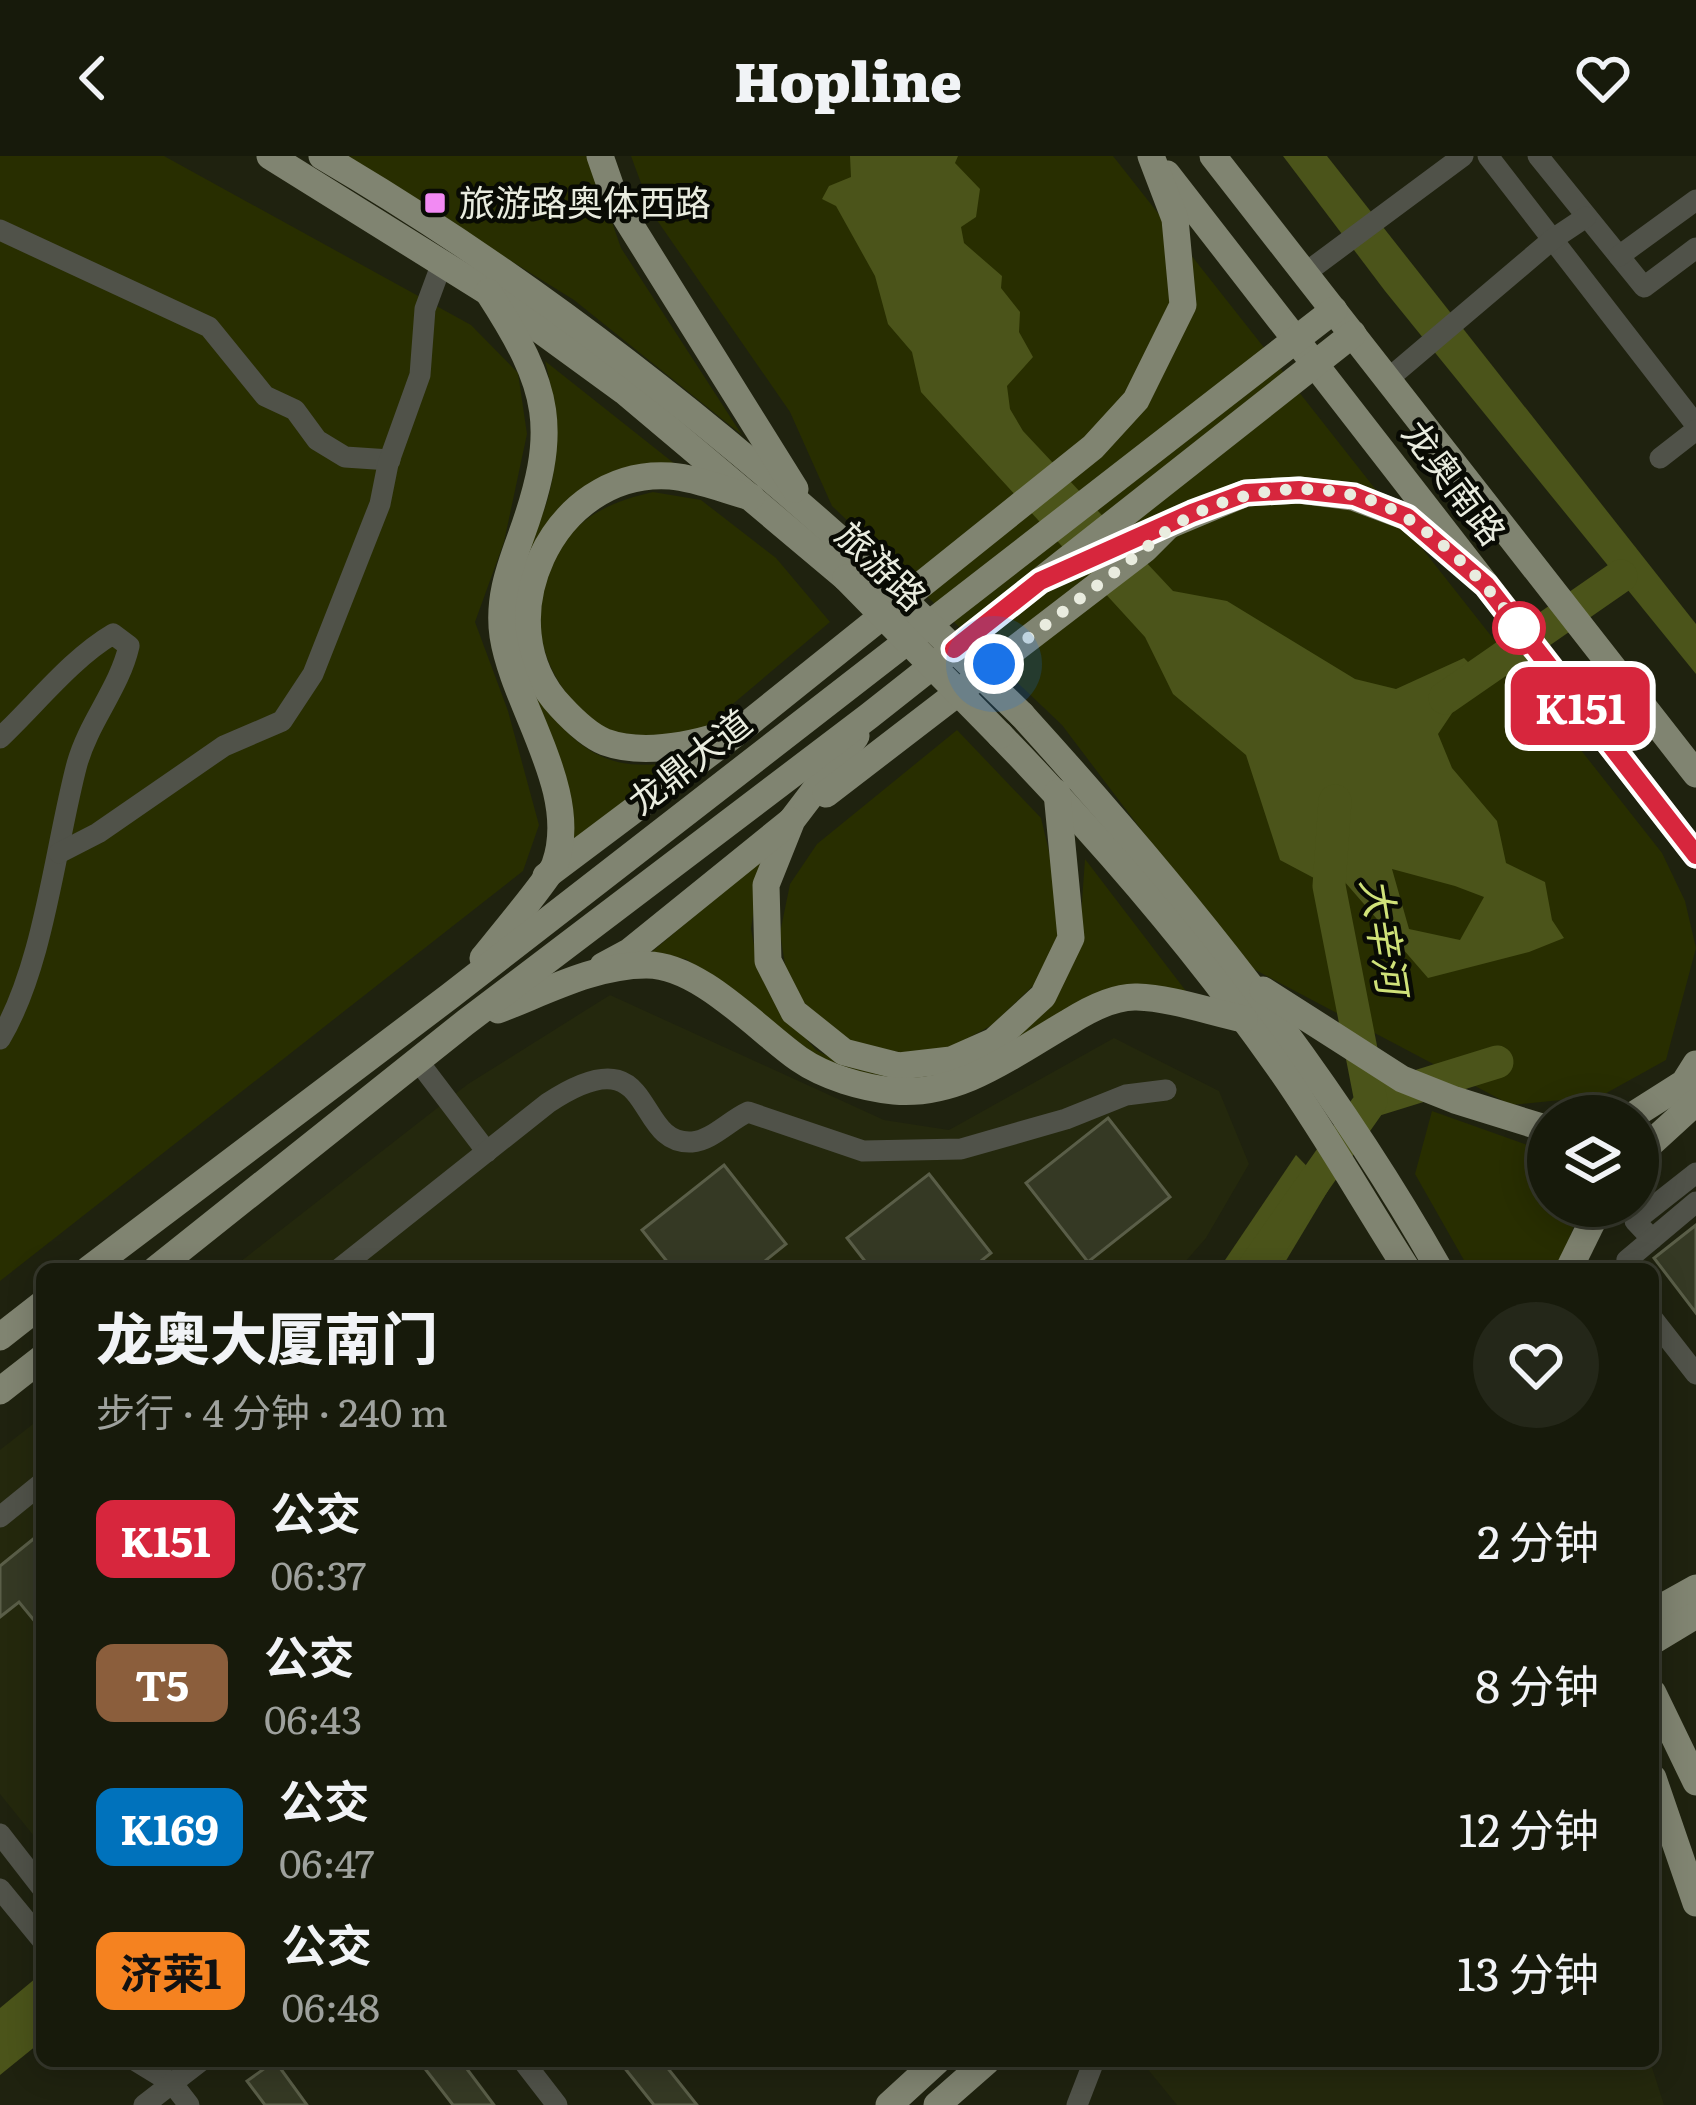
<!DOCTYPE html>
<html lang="zh">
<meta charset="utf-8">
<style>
:root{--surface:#171a0b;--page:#242719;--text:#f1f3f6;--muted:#9ea19d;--line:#36382c}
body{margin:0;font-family:Literata,"Noto Sans SC",serif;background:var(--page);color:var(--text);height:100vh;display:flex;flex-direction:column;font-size:45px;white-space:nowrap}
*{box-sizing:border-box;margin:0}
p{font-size:39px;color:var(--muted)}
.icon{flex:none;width:66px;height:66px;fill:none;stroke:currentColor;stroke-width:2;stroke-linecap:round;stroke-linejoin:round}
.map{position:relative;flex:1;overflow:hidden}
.side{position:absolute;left:36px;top:1107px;width:1623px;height:804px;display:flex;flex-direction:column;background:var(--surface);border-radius:18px;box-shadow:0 6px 30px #0003,0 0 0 3px var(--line)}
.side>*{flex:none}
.badge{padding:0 24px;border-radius:18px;font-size:42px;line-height:78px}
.buttons{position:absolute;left:1527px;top:939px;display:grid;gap:24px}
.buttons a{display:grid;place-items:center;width:132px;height:132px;border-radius:50%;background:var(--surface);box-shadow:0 6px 30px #0003,0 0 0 3px var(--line);font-size:60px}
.you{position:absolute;width:60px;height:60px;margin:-30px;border:9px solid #fff;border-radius:50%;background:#1a73e8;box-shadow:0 0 0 18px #1a73e833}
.map>.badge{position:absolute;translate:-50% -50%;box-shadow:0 0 0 6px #fff}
.round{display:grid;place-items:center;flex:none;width:126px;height:126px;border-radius:63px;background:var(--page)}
.summary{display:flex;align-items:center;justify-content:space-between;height:204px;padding:0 60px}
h1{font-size:57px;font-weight:800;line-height:90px}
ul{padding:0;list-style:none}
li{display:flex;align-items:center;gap:36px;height:144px;padding:0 60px}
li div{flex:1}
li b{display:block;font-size:45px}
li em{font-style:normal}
li .badge{min-width:132px;font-weight:700;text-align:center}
header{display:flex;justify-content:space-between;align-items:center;height:156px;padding:0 60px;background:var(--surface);font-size:54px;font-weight:800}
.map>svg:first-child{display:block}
.built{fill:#24280d}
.green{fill:#282e00}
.water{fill:#4b541a;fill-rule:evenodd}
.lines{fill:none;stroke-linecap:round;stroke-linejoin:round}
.river{stroke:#4b541a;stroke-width:33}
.building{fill:#353924;stroke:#5a5e48;stroke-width:3}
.minor{stroke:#505249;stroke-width:21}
.major{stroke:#808471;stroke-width:27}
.major-bridge{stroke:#808471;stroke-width:27}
.line-casing{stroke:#fff;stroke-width:27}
.line{stroke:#d7263d;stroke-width:18}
.walk{stroke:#e9ecdf;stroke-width:12;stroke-dasharray:0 21.6}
.poi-dot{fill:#f28af3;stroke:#090b04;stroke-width:4.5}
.stop-dot{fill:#fff;stroke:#d7263d;stroke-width:6}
.labels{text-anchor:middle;stroke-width:9;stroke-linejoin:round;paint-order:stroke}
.poi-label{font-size:36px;fill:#e9ecdf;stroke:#090b04;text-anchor:start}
.street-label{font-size:36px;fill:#e9ecdf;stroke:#090b04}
.water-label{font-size:39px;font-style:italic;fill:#d0e279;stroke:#090b04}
</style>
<header><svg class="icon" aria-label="back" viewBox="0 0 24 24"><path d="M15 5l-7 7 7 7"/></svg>Hopline<svg class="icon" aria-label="heart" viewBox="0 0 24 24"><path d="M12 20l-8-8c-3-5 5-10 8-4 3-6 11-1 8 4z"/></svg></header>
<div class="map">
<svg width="1696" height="1949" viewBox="0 0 1696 1949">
<rect width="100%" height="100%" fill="#1f220f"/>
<g class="built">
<path d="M610,839L884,964L949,974L1114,882L1219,935L1249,1008L1206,1082L1179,1113H231L468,928Z"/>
<path d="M42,1261V1690L0,1638V1294Z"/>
<path d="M1141,1905H1650L1664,1949H1177Z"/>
</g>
<g class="green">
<path d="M0,0H164L471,169L518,217L527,278L504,386L475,466L508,555L539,669L523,715L0,1125Z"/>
<path d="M342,0H589L621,92L742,279L574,144Z"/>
<path d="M631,0H1113L1662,697L1685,745L1696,792L1666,904L1601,940L1511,949L1242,807L1062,569L832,350L790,256L652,57Z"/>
<path d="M545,205L680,312C649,315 619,316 590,331C547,354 517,417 514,464C511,514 561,587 608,603C632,612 657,608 681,607L569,693C569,670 569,642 563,620C548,568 507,519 508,463C508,417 536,384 548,342C561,294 557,252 545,205Z"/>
<path d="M653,336L701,344L776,402L830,466L690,584C671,584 644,588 625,581C548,554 510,450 565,384C589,355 618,344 653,336Z"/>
<path d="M957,574L1041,662L1057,729L1058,782L1037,826L992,869L948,893L903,897L847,885L802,845L786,815L780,777L790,728L817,688Z"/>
<path d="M1085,703L1192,843L1136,832L920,928L839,916L686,803L648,799L761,704L751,773L756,800L784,858L816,894L849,911L895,921L1020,876L1080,774Z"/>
<path d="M1432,955L1533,991L1548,990V1050H1582L1557,1113H1469L1415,1018Z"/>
</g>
<g class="water">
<path d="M850,0H958L955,7L980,33L976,61L961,71L964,87L1002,120L1001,132L1020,156L1019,176L1033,201L1007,230L1010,253L1023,275L1173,435L1227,445L1355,523L1396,533L1464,502L1479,517L1438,578L1452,612L1497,665L1506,707L1545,726L1552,764L1564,782L1529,796L1428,822L1331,710L1329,730L1280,704L1246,599L1173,538L1145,481L921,236L912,196L888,168L875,120L836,50L822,43L829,30L851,21ZM1392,713L1455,730L1484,741L1460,784L1409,773Z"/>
<path d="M1283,0H1327L1696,468V518L1385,135Z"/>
<path d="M1296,999L1329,1033L1281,1113H1219Z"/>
<path d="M42,1817V1885L0,1919V1852Z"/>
</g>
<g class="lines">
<g class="river">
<path d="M1445,542L1621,420"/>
<path d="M1371,945L1497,906"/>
<path d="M1253,1113L1371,945L1329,730L1335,645"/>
</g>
</g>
<g class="building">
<path d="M1108,962L1170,1041L1088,1106L1026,1027Z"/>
<path d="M724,1009L786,1088L755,1113H673L642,1074Z"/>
<path d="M929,1018L991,1097L971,1113H871L847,1082Z"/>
<path d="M1696,1069V1157L1654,1102Z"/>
<path d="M42,1376V1474L19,1446L0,1461V1410Z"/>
<path d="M275,1905L307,1949H265L247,1925Z"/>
<path d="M419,1905H461L494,1949H453Z"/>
<path d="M619,1905H662L697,1949H654Z"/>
</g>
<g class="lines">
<g class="minor">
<path d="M1488,0L1696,269"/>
<path d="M1538,0L1644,131L1696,92"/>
<path d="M0,74L209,171L265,240L295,254L317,284L345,301L390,304"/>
<path d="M1619,100L1696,44"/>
<path d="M1304,118L1463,0"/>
<path d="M1388,223L1553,83L1586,61"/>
<path d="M1660,302L1696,274"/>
<path d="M0,582C36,548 72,502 113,478L129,490C119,533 89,565 77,608C55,691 44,810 0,883"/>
<path d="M59,697L98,677L224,590L282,565L313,518L380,348L388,308L420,219L425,153L442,107"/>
<path d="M418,905L487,996"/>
<path d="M1652,1083L1635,1065L1696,1017"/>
<path d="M339,1113L548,947C659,874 631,990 692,986C711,985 730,964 748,956L863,995L961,993L1066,963L1126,939L1166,934"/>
<path d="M1630,1113L1627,1104L1696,1046"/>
<path d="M1653,1163L1696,1218"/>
<path d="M0,1361L42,1327"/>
<path d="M0,1678L42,1732"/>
<path d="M0,1733L42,1784"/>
<path d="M136,1905L172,1927L189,1949"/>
<path d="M523,1905L557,1949"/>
<path d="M144,1949L201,1905"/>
<path d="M1077,1949L1094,1905"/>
</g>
<g class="major">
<path d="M270,0L488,136L624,235L846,422"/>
<path d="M322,0C517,114 696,253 863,404"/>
<path d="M600,0L616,46L795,333"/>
<path d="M1213,0L1696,618"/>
<path d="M1167,18L1696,699"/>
<path d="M1067,412L1246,337L1299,334L1353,341L1407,361L1443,390"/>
<path d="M1022,559C1178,731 1325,911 1439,1113"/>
<path d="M723,579C687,590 641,599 605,586C588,579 573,564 561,551C482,468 552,312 670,320C696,322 725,334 751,341"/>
<path d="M1000,579C1100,682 1195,792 1278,910C1324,975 1364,1046 1407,1113"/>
<path d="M856,580L792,664L766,729L768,805L794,856L844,896L899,910L951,904L994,885L1043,840L1071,782L1057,637"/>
<path d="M826,638L1145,393L1167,371"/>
<path d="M546,720L739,575L1093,291L1136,244L1183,149L1175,63L1151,0"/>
<path d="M483,802C495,787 551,720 555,708C581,635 514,551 503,480C498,445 508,416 520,383C560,273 551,233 488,136"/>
<path d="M603,810L629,796L791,665"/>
<path d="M1263,834L1402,923L1455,944L1548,973"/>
<path d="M498,854C545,836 595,809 646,809C699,808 759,875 799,903C825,921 863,932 894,935C960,941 1015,897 1069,866C1088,854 1114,840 1137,841C1172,842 1210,856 1244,863"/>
<path d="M1632,960L1684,927L1696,908"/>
<path d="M1638,999L1696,946"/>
<path d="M89,1113L450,840L1334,154"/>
<path d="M156,1113L466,866L869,560L1353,178"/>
<path d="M1569,1113L1600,1050"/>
<path d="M0,1181L42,1148"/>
<path d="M0,1235L42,1202"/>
<path d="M1653,1456L1696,1432"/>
<path d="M1653,1485L1696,1459"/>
<path d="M1653,1537L1696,1626"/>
<path d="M1653,1622L1696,1747"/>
<path d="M889,1949L937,1905"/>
<path d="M937,1949L987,1905"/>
</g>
<g class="major-bridge">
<path d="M863,404L1022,559"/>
<path d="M846,422L1000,579"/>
</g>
</g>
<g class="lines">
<defs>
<path id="line" d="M954,493L1040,425L1192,357L1246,337L1299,334L1354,340L1407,361L1486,429L1696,699"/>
</defs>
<use href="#line" class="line-casing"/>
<use href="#line" class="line"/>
<path class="walk" d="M994,508L1145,393C1209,330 1333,311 1410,364C1452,392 1493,435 1519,472"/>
</g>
<rect class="poi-dot" x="423" y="35" width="24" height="24" rx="6"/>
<circle class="stop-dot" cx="1519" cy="472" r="24"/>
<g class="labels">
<g class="poi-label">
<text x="459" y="60">旅游路奥体西路</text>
</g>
<g class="street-label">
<text transform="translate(1454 327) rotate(53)" y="13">龙奥南路</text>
<text transform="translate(881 410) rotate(44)" y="13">旅游路</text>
<text transform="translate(690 606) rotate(-38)" y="13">龙鼎大道</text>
</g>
<g class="water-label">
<text transform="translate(1384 780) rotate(81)" y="14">大辛河</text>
</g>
</g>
</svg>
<div class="buttons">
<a><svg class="icon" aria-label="layers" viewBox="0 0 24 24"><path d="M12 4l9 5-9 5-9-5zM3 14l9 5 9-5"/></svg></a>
</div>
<div class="you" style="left:994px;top:508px"></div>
<b class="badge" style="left:1580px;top:550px;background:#d7263d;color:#fff">K151</b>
<section class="side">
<div class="summary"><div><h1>龙奥大厦南门</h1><p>步行 · 4 分钟 · 240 m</p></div><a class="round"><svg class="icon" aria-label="heart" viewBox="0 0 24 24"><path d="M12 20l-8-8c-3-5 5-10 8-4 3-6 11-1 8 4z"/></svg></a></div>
<ul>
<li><span class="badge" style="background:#d7263d;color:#fff">K151</span><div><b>公交</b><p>06:37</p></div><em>2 分钟</em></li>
<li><span class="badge" style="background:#8b5e3c;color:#fff">T5</span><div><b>公交</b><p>06:43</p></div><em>8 分钟</em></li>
<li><span class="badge" style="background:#0072bc;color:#fff">K169</span><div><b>公交</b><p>06:47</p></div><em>12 分钟</em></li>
<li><span class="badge" style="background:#f58220;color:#111">济莱1</span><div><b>公交</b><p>06:48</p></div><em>13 分钟</em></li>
</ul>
</section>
</div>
